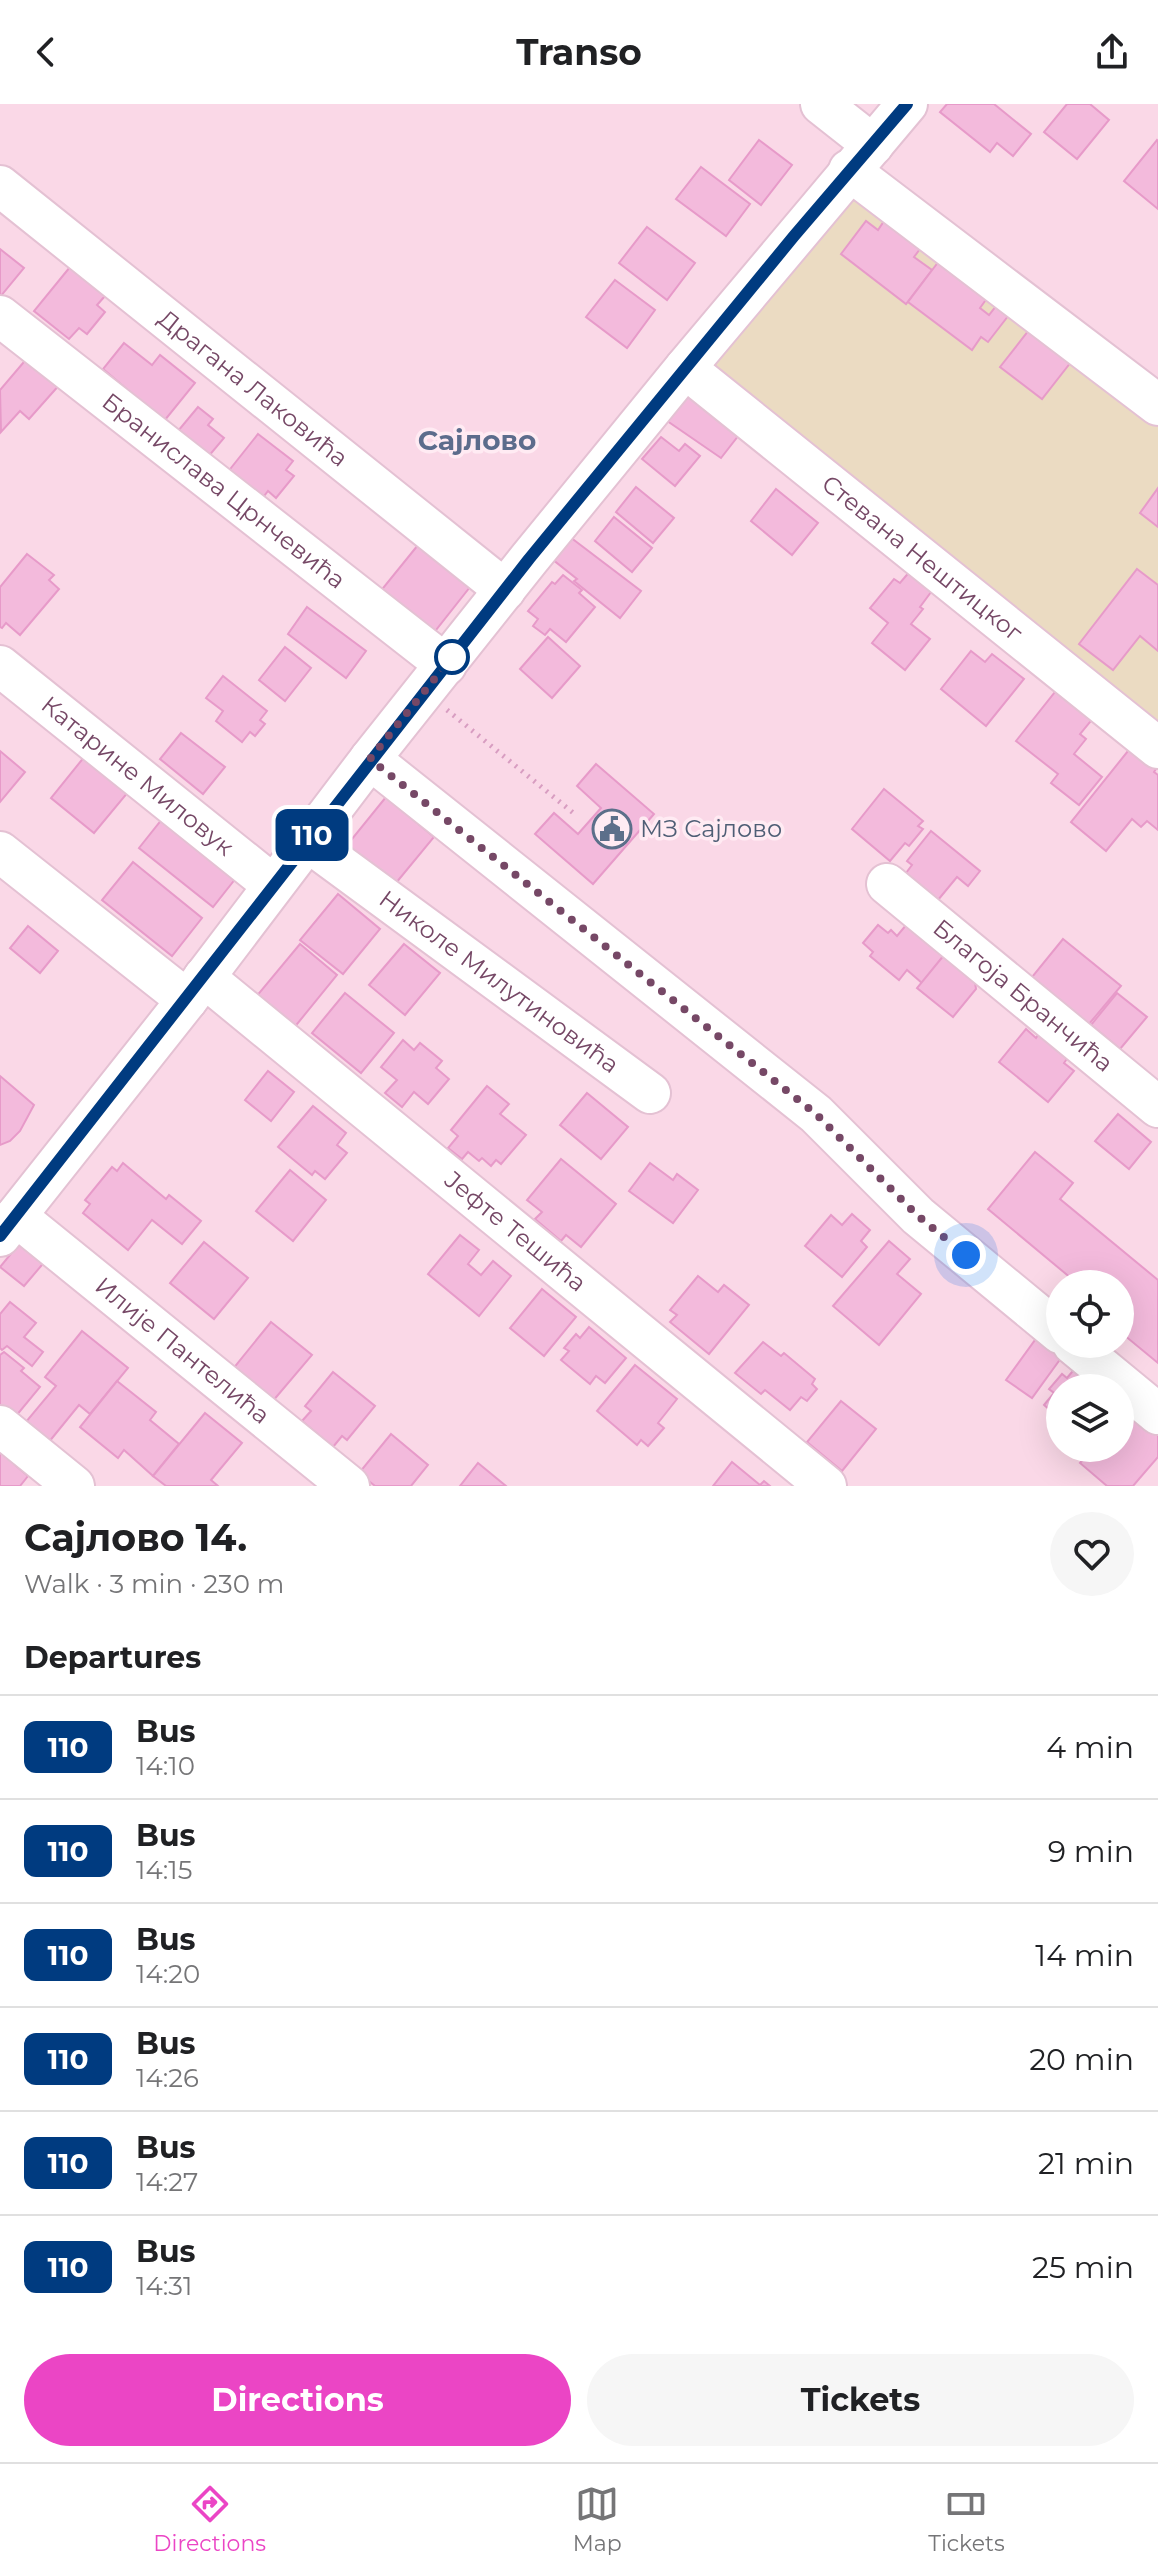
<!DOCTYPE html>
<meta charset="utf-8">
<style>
:root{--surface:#fff;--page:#f6f6f6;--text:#202124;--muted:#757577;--line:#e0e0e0;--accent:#eb45c5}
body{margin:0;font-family:Montserrat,sans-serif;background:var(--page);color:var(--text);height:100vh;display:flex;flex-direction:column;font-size:30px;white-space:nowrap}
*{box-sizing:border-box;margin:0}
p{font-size:26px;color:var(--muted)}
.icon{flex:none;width:44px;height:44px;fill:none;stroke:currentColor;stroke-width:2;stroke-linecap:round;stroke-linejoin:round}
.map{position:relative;height:1382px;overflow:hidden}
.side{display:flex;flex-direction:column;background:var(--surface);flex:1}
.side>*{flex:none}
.badge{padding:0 16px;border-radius:12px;font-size:28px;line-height:52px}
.controls{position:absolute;left:1046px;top:1166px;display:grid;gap:16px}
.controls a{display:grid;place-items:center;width:88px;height:88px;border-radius:50%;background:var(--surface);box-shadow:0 8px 32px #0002;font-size:40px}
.you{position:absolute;width:40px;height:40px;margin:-20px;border:6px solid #fff;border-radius:50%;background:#1a73e8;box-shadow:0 0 0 12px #1a73e833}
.map>.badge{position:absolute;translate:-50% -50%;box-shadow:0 0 0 4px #fff}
h2{padding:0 24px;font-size:30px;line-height:72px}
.round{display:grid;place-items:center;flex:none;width:84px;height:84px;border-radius:42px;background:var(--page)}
.summary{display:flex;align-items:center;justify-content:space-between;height:136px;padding:0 24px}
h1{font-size:38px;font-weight:700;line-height:60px}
.primary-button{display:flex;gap:16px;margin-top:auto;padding:16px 24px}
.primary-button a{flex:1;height:92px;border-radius:48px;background:var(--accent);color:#fff;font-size:32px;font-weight:700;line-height:92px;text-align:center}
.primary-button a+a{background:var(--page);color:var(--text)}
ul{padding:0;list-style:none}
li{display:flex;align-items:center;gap:24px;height:104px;padding:0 24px;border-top:2px solid var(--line)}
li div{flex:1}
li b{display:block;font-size:30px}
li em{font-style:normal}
li .badge{min-width:88px;font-weight:700;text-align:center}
header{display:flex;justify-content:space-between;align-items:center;height:104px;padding:0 24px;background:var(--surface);font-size:36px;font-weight:700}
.dock{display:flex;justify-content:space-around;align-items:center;height:112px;border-top:2px solid var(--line);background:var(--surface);font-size:22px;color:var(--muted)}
.dock a{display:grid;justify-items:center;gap:4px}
.dock .on{color:var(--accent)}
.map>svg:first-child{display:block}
.residential{fill:#fad8e7;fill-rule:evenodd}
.green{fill:#ebdbc2}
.building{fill:#f3badc;stroke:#e79ac9;stroke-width:2}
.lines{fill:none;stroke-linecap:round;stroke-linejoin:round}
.minor-casing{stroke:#e4c1d3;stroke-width:44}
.path{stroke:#d89dc1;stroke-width:5;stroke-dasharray:2 6;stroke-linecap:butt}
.minor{stroke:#fff;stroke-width:40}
.line-casing{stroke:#fff;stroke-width:18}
.line{stroke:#003b80;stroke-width:12}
.walk{stroke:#764866;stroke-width:8;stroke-dasharray:0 14.4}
.stop-dot{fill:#fff;stroke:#003b80;stroke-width:4}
.labels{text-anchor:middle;stroke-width:7;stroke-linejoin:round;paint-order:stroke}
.street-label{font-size:24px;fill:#764866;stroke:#ffebf3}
.service-label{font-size:24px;fill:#4e5e75;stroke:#ffebf3;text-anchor:start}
.quarter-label{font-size:28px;font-weight:bold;fill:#5c6c8c;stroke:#ffebf3}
</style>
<header><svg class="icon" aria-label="back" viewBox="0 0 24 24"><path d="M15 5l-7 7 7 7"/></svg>Transo<svg class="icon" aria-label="share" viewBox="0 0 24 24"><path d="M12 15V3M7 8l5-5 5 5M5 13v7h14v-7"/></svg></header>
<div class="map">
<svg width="1158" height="1382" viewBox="0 0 1158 1382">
<rect width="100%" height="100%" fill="#fde4ed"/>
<path class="residential" d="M0,0H1158V1382H0ZM1060,1180H1120V1240H1060ZM1060,1284H1120V1344H1060Z"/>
<path class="green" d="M851,81L1158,321V625L713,264L715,244Z"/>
<g class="building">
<path d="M947,0H994L1031,30L1013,52L997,39L990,48L940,8Z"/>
<path d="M1067,0H1090L1109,16L1077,55L1044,28Z"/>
<path d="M759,36L792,61L761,101L729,76Z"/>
<path d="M1157,36L1158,37V105L1124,77Z"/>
<path d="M701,63L750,100L726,132L676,95Z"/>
<path d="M886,114L920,145L914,153L932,166L906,200L841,150L866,117L878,126Z"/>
<path d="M647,123L695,159L667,196L619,159Z"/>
<path d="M0,145L24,164L0,193Z"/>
<path d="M939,157L990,190L980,204L989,211L1000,197L1012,207L988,238L981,233L972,246L908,198Z"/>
<path d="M70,163L105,192L97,201L105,208L87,230L79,224L69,235L34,207Z"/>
<path d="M615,176L655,206L627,244L586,213Z"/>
<path d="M1029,226L1071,258L1042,295L1000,263Z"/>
<path d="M124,239L152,261L160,251L195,279L156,327L121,299L130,288L103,265Z"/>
<path d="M29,252L61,279L29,315L20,307L1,328L0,286Z"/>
<path d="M680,285L742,327L721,354L660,312Z"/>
<path d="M198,303L213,315L208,321L224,334L208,353L173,333Z"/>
<path d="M258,330L293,357L286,366L294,372L276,394L268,387L261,396L227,369Z"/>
<path d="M661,333L679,347L685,340L700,352L675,382L642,355Z"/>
<path d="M636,383L674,414L653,439L616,408Z"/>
<path d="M1158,384V423L1140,409Z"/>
<path d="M776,385L818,419L792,451L751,417Z"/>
<path d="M614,413L652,444L632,468L595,437Z"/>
<path d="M570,433L641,487L620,514L574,477L577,475L552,455Z"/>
<path d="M418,441L470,483L432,531L379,489Z"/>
<path d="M27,450L54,471L49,476L59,485L20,531L6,519L2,524L0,523V483Z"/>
<path d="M1137,465L1158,481V547L1140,532L1113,566L1079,540Z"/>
<path d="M911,466L934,484L920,503L923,505L911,520L930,535L905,566L872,539L888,519L870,504L894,475L900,479Z"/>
<path d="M563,471L582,486L579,489L595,503L566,538L550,525L545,531L533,522L538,515L528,507L552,478L555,480Z"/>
<path d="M307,503L366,547L346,574L288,530Z"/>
<path d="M548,533L580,562L552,594L520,565Z"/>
<path d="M285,543L311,564L285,597L259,576Z"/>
<path d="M971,547L985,558L992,550L1024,575L986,622L941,585Z"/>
<path d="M223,572L267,607L260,616L265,620L255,632L250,628L242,638L216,617L223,607L206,594Z"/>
<path d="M1059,583L1095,612L1080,630L1086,635L1074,650L1102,673L1079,701L1051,679L1058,670L1016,637Z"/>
<path d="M181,629L225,663L203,690L160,655Z"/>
<path d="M1132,642L1158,662L1154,668L1158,671V726L1147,717L1141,723L1132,715L1106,747L1071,718Z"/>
<path d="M0,647L25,668L0,698Z"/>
<path d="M85,652L129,687L94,729L51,694Z"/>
<path d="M596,660L654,710L593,780L535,730L554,709L578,730L601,704L577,682Z"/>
<path d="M884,685L923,717L918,722L923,725L909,742L905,739L890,757L852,725Z"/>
<path d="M386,693L434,733L391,785L343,746Z"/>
<path d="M163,714L236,774L213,803L139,744Z"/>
<path d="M931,727L980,767L968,782L957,773L938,796L906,769L912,761L907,757Z"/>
<path d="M133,758L202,814L172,852L102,796Z"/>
<path d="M338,790L380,825L343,870L300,836Z"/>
<path d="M912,814L949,845L922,879L907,866L899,876L870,852L873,848L863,839L878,821L888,829L891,826L897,832Z"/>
<path d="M28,822L58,847L40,869L10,844Z"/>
<path d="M1063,835L1121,882L1089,920L1032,873Z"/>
<path d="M300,840L337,871L293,925L255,894Z"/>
<path d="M404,840L440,869L405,911L369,881Z"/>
<path d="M949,845L973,864L976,885L953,913L917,884Z"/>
<path d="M345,889L394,929L361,969L312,929Z"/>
<path d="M1117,889L1147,913L1120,945L1091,921Z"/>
<path d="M1026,925L1036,934L1040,928L1069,952L1064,959L1074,967L1048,998L999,958Z"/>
<path d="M403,936L414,946L420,939L442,957L436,964L449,975L428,1000L414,988L402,1003L385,989L397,976L381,963Z"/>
<path d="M268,967L294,988L271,1017L245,996Z"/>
<path d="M0,972L34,1001L20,1027L10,1037L0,1041Z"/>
<path d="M487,982L509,1000L500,1010L526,1031L501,1060L496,1056L491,1062L482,1054L479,1057L468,1048L462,1055L448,1044L458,1032L451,1026Z"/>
<path d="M587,989L628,1023L601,1055L560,1021Z"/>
<path d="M313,1002L346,1029L337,1041L347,1049L325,1075L315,1067L312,1071L278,1043Z"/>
<path d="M1118,1010L1151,1038L1129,1065L1095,1037Z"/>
<path d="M1035,1048L1073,1079L1060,1095L1158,1176V1259L1124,1231L1127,1222L1120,1215V1180H1078L988,1105Z"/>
<path d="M561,1055L616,1100L581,1143L566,1131L561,1137L535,1115L542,1108L527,1096Z"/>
<path d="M123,1059L166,1095L169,1091L201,1117L182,1140L152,1116L128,1146L83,1109L90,1100L85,1096L112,1063L117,1067Z"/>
<path d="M650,1059L673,1076L677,1070L698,1086L673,1119L629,1087Z"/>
<path d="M290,1066L326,1096L293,1137L256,1107Z"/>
<path d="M852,1110L870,1126L861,1137L867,1143L842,1173L805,1142L831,1111L842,1121Z"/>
<path d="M460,1131L479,1146L468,1160L481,1171L493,1157L511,1172L479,1212L428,1170Z"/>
<path d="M23,1135L47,1155L24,1182L0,1163Z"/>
<path d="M889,1137L910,1155L897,1170L921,1190L879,1241L833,1202Z"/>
<path d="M204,1138L248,1174L214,1215L170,1179Z"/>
<path d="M698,1172L718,1188L724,1181L749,1201L709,1250L670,1218L677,1211L670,1206Z"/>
<path d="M542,1185L576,1213L544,1252L510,1224Z"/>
<path d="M10,1198L36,1219L24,1233L43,1248L32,1262L7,1242L2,1246L0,1244V1210Z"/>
<path d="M271,1218L312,1251L272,1298L232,1266Z"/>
<path d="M589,1223L626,1254L605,1279L596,1272L590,1280L561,1256L569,1247L564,1244L576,1230L580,1234Z"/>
<path d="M1043,1225L1069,1243L1032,1294L1006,1276Z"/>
<path d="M82,1227L128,1264L90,1310L79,1301L44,1344L20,1325L56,1282L45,1273Z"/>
<path d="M763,1238L781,1252L784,1249L815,1275L812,1280L817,1285L807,1297L801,1293L790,1306L765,1286L761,1290L735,1269Z"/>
<path d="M4,1248L24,1264L21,1267L40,1283L11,1318L0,1309V1251Z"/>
<path d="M635,1261L677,1295L658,1319L664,1324L648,1342L641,1336L637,1341L597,1307Z"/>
<path d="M1077,1262L1103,1284H1060V1315L1044,1301L1054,1289L1049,1285L1062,1270L1067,1274Z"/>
<path d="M333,1268L375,1302L347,1336L342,1332L333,1343L302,1317L311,1307L305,1302Z"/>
<path d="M117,1277L156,1308L150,1316L179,1340L153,1372L124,1346L118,1354L80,1323Z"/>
<path d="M841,1297L876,1325L842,1367L807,1338Z"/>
<path d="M1132,1298L1158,1320V1353L1133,1382H1107L1080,1359L1093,1344H1120V1312Z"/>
<path d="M205,1309L242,1339L211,1376L218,1382H166L153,1372Z"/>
<path d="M391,1330L428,1361L411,1382H375L359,1369Z"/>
<path d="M0,1333L23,1352L15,1361L28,1372L20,1382H0Z"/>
<path d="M732,1358L760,1381L764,1377L770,1382H713Z"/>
<path d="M478,1359L506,1382H460Z"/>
</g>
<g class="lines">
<defs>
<g id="minor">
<path d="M821,0L873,41"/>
<path d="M849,66L1158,301"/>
<path id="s1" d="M0,82L505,486"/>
<path id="s2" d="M0,212L446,561"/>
<path id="s3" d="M685,264L1158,644"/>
<path id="s4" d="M0,562L273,781"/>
<path d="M370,655L816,1010L918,1112L1060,1229"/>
<path id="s5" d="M307,737L650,989"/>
<path d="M0,748L187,896"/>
<path id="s6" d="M887,780L1158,1003"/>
<path id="s7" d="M204,873L826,1382"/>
<path id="s8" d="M16,1112L349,1382"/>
<path d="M0,1132L187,896L370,655L529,455L685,264L907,0"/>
<path d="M1073,1240L1158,1310"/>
<path d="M0,1322L74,1382"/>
</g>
</defs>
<use href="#minor" class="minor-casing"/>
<path class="path" d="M447,606L577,712"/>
<use href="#minor" class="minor"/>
</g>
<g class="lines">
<defs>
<path id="line" d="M0,1132L529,455L794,132L907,0"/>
</defs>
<use href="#line" class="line-casing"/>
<use href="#line" class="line"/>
<path class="walk" d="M452,553L370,655L816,1010L918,1112L966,1151"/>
</g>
<defs>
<symbol id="civic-ring" viewBox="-11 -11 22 22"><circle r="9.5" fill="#ffebf3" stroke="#5c6f8a" stroke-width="1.5"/><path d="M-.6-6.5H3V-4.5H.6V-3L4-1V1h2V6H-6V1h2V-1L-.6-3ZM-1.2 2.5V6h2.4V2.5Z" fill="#5c6f8a"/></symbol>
</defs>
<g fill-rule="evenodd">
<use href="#civic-ring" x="590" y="703" width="44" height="44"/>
</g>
<circle class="stop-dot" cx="452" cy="553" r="16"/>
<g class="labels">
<g class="street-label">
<text dy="8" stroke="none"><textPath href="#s1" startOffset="324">Драгана Лаковића</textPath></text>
<text dy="8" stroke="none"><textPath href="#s2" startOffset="284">Бранислава Црнчевића</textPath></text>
<text dy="8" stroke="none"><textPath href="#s3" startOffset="304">Стевана Нештицког</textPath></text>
<text dy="8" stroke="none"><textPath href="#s4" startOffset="176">Катарине Миловук</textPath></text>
<text dy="8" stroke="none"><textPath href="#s5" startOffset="238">Николе Милутиновића</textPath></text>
<text dy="8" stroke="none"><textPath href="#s6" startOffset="176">Благоја Бранчића</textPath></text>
<text dy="8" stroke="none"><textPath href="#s7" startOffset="402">Јефте Тешића</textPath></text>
<text dy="8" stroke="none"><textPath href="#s8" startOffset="214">Илије Пантелића</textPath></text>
</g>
<g class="service-label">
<text x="640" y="733">МЗ Сајлово</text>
</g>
<g class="quarter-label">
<text x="477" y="346">Сајлово</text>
</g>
</g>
</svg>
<div class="controls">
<a><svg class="icon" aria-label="locate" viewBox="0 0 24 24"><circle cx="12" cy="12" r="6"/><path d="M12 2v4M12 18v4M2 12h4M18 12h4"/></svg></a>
<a><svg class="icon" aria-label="layers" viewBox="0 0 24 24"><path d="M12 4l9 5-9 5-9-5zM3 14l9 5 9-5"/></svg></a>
</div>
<div class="you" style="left:966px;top:1151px"></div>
<b class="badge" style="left:312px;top:731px;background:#003b80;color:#fff">110</b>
</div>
<section class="side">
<div class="summary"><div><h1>Сајлово 14.</h1><p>Walk · 3 min · 230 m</p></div><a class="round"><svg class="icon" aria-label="heart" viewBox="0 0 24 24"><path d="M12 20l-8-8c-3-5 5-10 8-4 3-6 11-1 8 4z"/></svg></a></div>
<h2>Departures</h2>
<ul>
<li><span class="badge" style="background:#003b80;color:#fff">110</span><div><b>Bus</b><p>14:10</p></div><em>4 min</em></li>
<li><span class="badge" style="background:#003b80;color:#fff">110</span><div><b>Bus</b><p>14:15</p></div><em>9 min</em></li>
<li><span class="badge" style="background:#003b80;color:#fff">110</span><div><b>Bus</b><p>14:20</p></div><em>14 min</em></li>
<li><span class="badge" style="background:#003b80;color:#fff">110</span><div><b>Bus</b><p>14:26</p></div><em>20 min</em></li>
<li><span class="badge" style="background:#003b80;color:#fff">110</span><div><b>Bus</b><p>14:27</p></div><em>21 min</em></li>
<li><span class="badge" style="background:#003b80;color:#fff">110</span><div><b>Bus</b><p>14:31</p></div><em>25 min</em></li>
</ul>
<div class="primary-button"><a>Directions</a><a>Tickets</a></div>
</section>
<nav class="dock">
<a class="on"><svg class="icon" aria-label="directions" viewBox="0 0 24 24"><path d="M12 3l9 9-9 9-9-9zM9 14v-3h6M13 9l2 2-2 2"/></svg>Directions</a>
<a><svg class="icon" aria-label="map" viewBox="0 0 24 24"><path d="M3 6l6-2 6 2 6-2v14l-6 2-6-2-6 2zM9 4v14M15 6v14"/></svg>Map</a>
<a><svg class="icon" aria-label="tickets" viewBox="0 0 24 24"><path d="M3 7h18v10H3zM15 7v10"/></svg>Tickets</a>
</nav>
